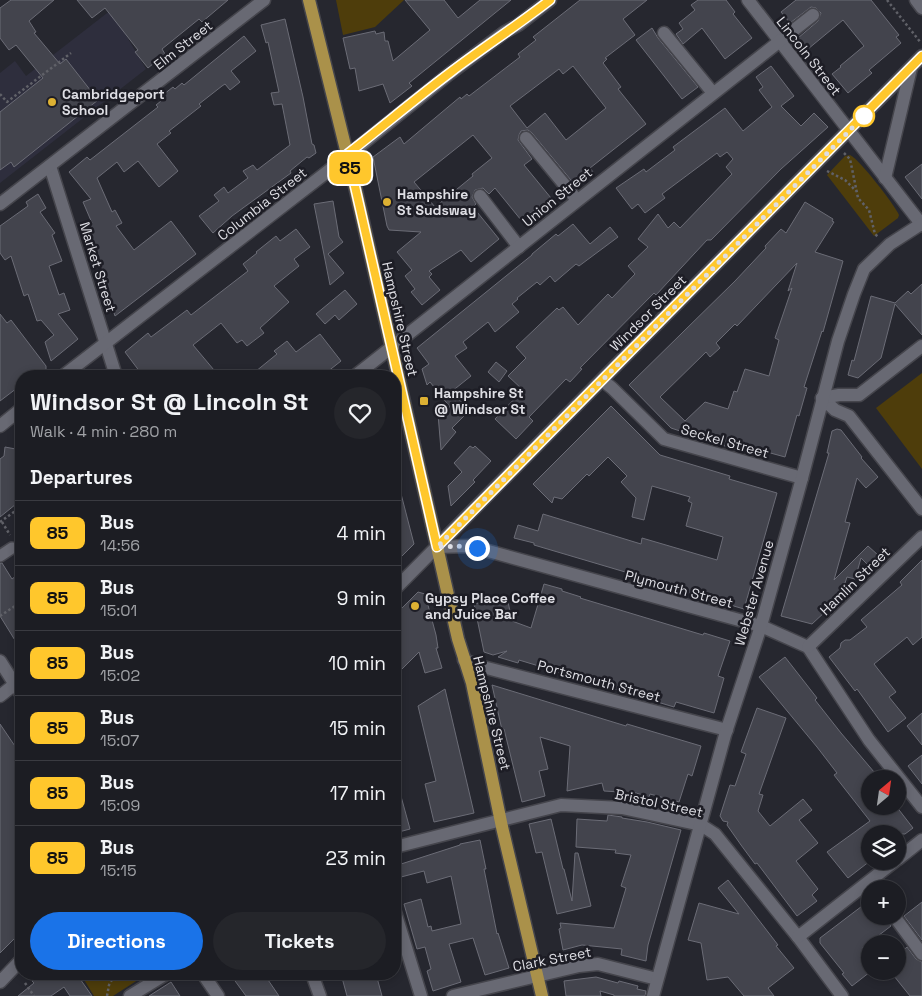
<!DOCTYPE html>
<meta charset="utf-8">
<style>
:root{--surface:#1c1d23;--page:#25262b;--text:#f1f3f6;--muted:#a0a2a6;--line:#3a3b41;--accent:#1a73e8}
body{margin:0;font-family:"Space Grotesk",sans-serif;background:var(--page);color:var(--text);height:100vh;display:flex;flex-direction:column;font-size:19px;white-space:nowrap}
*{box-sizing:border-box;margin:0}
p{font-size:16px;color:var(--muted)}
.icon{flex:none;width:28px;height:28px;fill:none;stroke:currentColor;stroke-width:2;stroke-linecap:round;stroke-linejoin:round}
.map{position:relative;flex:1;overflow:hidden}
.details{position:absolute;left:15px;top:370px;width:386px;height:610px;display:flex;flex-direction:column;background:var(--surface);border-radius:20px;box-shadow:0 2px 8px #0003,0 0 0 1px var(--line)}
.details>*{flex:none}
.badge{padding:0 10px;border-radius:8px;font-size:18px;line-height:32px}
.needle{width:32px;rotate:29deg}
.controls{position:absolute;left:861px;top:770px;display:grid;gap:10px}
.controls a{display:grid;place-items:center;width:45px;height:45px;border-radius:50%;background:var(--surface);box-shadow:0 2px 8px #0003,0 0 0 1px var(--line);font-size:25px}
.you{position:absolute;width:25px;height:25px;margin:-12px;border:4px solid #fff;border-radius:50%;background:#1a73e8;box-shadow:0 0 0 8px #1a73e833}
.map>.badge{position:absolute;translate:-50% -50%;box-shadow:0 0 0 2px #fff}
h2{padding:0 15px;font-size:19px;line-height:45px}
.round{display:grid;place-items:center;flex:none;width:52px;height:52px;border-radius:26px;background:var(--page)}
.overview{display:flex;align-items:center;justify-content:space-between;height:85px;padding:0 15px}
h1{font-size:24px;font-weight:600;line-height:38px}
.button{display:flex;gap:10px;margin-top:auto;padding:10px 15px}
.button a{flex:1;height:58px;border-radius:30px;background:var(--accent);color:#fff;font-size:20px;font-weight:600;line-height:58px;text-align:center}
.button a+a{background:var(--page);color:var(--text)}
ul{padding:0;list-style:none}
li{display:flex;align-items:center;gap:15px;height:65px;padding:0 15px;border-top:1px solid var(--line)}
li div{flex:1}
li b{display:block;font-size:19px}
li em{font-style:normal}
li .badge{min-width:55px;font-weight:700;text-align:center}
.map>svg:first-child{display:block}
.built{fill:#2e2e3d}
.green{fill:#4e3d0b}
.building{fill:#43444d;stroke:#6b6c76;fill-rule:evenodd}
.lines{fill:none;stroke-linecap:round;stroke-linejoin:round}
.pedestrian-casing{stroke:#45454c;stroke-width:14}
.minor-casing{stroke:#45454c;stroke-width:15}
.tertiary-casing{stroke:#45454c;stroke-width:15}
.secondary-casing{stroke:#45454c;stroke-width:15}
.primary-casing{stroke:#45454c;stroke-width:15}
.path{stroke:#606168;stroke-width:2.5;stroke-dasharray:2.5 2.5;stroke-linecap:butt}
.pedestrian{stroke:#686973;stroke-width:11}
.minor{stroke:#686973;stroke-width:12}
.tertiary{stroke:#686973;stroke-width:12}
.secondary{stroke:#686973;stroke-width:12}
.primary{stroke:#aa914a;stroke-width:12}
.line-casing{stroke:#fff;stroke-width:11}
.line{stroke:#ffc72c;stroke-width:8}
.walk{stroke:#dedee4;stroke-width:5;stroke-dasharray:0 9}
.poi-dot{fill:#ddb133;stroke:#1d1d25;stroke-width:2}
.stop-dot{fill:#fff;stroke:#ffc72c;stroke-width:2.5}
.labels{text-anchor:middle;stroke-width:5;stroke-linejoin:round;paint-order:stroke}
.street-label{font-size:14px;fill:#dedee4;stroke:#1d1d25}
.poi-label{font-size:14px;font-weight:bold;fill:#dedee4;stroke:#1d1d25;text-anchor:start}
</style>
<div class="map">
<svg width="922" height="996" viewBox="0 0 922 996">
<rect width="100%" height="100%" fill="#26272f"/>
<path class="built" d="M111,10L146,69L0,183V73L15,61L26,76Z"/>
<g class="green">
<path d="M336,0H404L375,27L343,35Z"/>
<path d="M850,155C859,159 894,204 899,215L898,218L874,236L827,175L845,156Z"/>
<path d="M922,373V469L876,408Z"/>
<path d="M90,974H147L113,996H94L83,978Z"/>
</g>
<g class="building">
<path d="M11,0H54L29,21L36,32L34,33L60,64L66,59L98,100L14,167L11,162L0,170V112L43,78L16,45L9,50L0,38V8Z"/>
<path d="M77,0H228L202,22L199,19L162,49L165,54L148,68L135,52L138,50L105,8L92,18Z"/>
<path d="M405,0H444L458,18L480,0H511L409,83L412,86L390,103L383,84L359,91L355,68L350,69L343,38L375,31L376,34L384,32L385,41H388L393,61L430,30Z"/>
<path d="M580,0H647L623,19L635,35L605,58L607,59L603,63L621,87L618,89L646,124L590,168L593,172L575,185L532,133L528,130L521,131L519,135L518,140L532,159L524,165L551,198L521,220L495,188L489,194L483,188L475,190L472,197L476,204L473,207L499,239L471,262L461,250L429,271L432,274L429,277L440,290L422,305L411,292L415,289L405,276L412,270L397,252L421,232L389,230L387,226L373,157L400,137L404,144L460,97L461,99L467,94L469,96L520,57L518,54L536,40L533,37ZM573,66L606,108L566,140L545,113L527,128L510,106L559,69L563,74ZM473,135L492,158L472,174L473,176L435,207L414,182Z"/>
<path d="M698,0H726L735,12L733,14L752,38L725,59L702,28L683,44L676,34L683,29L679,23L695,10L691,5Z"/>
<path d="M796,0H871L899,35L896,37L901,43L869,70L872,73L848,93L832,74L841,67L840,66L864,46L843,20L808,49L798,38L818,21L821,13L816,8L811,7L790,23L781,12Z"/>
<path d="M285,19L303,97L312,144L314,145L316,153L309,158L307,157L290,171L291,173L232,216L213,233L199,216L219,201L214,195L224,187L228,193L248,178L243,171L253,165L257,170L290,145L282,104L274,105L271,93L279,92L268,42L266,43L261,25Z"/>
<path d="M652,28L658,38L698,87L682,99L636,40Z"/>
<path d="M244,36L256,51L231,71L240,82L230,90L225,84L222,86L199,104L201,106L169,131L171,133L157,144L178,171L159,187L138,161L124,172L117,162L97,178L112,212L115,210L122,223L116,226L134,250L171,221L196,254L115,316L102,275L105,272L93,257L85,227L92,223L83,202L91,199L69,172L87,157L90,160L158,107L156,105L161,101L159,98L173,87L175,89L182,83L184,85Z"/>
<path d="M771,66L794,96L781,106L801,126L814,113L828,127L781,169L711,240H707L656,295L654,293L580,368L582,369L570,382L566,379L529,417L533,421L516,439L495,419L523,390L508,376L526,358L516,347L557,308L559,310L563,307L578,325L608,294L612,298L635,274L628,266L648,247L638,239L658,214L668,228L674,222L680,228L732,174L726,167L733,159L727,152L720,157L717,153L662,194L665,198L645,213L638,204L632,209L616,188L644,169L646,172L675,150L673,147L725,108L743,131L772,107L759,90L763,87L756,77Z"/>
<path d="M922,164V199L905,177Z"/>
<path d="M38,194L46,208L40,212L55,233L52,235L62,261L49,266L59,295L64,293L70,310L58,314L78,339L51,361L45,342L54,335L41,320L37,321L28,294L24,296L11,256L5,260L0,253V226L28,206L26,202Z"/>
<path d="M333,201L339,237L343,242L328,254L344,273L330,285L314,204Z"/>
<path d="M805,202L833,219L832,221L834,222L815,252L843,261L823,332L822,331L804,387L807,388L799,416L797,415L785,457L745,446L743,452L671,428L629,385L735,281L766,248L765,246L781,229L786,233ZM797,263L788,291L792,288L775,338L779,340L769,376L745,369L737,392L734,391L728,409L705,402L685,421L660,397L706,352L710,357L720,348L716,343L735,324L737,326Z"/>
<path d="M573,224L590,244L610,227L618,237L579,266L576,264L555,282L550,276L540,285L537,282L517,298L518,299L512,304L519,312L495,332L488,322L463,342L467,348L455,356L471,376L451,392L470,410L452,428L456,432L441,450L438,414L440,417L450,407L430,382L427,385L422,369L429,364L417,348L532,255V254L556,234L558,236Z"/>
<path d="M296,229L310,247L294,259L299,266L274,286L289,302L260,328L264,333L247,346L242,340L237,343L221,323L193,345L219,376H143L125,352L148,333L151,337L187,310L191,315L248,271L243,264L257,253L256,252L276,236L280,241Z"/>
<path d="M922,284V335L895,304L881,358L858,378L848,375L852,360L854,361L871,296L895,303L908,291L911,294Z"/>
<path d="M345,290L357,304L339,320L335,315L325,324L316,314Z"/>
<path d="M0,314L7,323L11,320L46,366V371L39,376H21V385L0,401Z"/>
<path d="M320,334L341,361L322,376H250L277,354L274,351L287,341L296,352Z"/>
<path d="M496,362L507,371L499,382L488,372Z"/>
<path d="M611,406L660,455L730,476L729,479L777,493L744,609L631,576L632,574L534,545V543L514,538L518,525L538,531L543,514L641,544L642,538L717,560L723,537L686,526L692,503L688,501L690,497L652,486L644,520L632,517L636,498L621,482L627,476L608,457L589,476L587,474L562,499L554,497L552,503L533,484Z"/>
<path d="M837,429L841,430L862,457L861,458L878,477L866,488L857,478L845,522L850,523L834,580L868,546L878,555L868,565L861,558L855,579L847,577L840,598L812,624L781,616L829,453H827L832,431Z"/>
<path d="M470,446L473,448L475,446L491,461L473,480L475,482L451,506L448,486L462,472L454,463Z"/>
<path d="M5,447L21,450V500L0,517V459L4,456Z"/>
<path d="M399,486L414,544L395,563V487Z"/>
<path d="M922,560V637L913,645L907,637L874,664L896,692L889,697L906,718L888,732L857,689L855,691L829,657L840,648L841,643L845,640H850L867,627L861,620L902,585L900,582Z"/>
<path d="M0,563H2L12,579L21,572V650L0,616Z"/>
<path d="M544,584L562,589V591L581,597L580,598L703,635L704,633L730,641L718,676L724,678L714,713L676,702L674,707L519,660L518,663L498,657L507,651L493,655L484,652L474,604L507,597L512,621L531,628Z"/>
<path d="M418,592L425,594L436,635L438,648H436L442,668L425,673L419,652L395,676V615Z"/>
<path d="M785,657L817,698L815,700L841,733L880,779H870V806H896L913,828L905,834H870V861L848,878L827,852L870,821L834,775L837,773L817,747L759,677Z"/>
<path d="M492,685L626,726L627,724L701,746L692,776L688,774L679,802L650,794L649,797L636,793L604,791L602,783L567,791L570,746L540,737L548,769L539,771L545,796L522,802L504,729L502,730Z"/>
<path d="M445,689L474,813L434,822L425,784L436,781L418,706Z"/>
<path d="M757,708L786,718L759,794L763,795L758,811L770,826L803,799L812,810L799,820L818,843L796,861L818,889L812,895L817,901L797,916L757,863L755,864L741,845L727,825L728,822L723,821L720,816L730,785L735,786L746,754L741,752Z"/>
<path d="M922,713V745L907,726Z"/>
<path d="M0,724L21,755V932L0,953Z"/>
<path d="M922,755V784L908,766Z"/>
<path d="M399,789L410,829L395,833V790Z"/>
<path d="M608,815L622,817V818L647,822L681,830L648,945L646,961L621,955L622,949L582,945L563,950L559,929L561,928L560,923L614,928L626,888L621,886L631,855L615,853L616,850L576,847L577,819L607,821Z"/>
<path d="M551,819L563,869H564L572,901L575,853H578L591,906L557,914L542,852L536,853L529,824Z"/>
<path d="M480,840L486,869H484L497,934L498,933L509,968L485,975L473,938L449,944L461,982L433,991L427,971L431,969L425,947L417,949L404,904L421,899L428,927L431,926L432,931L461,924L451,876L427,883L424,871L401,877L398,865L460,845V844Z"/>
<path d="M728,880L778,945L776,946L794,968L768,988L774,996H744L728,977L707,980L701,943L688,940L699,903L739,914L718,888Z"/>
<path d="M870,900V916H884L891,926L862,948L870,958V972L852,986L842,974L844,973L820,943V938Z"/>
<path d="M922,902V940L904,916Z"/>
<path d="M907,947L916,959L922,962V996H910L890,971H898V955Z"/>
<path d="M42,974H82L78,976L92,996H70L64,987L51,996H18L34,983L32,981Z"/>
<path d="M230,974H264L279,996H246Z"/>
<path d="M341,974H376L382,996H347Z"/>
<path d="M596,977L618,983L619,981L638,986L637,989L646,991L645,996H614V995L600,991L601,996H566L564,981Z"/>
<path d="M171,982L180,996H149Z"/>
</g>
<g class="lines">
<defs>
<path id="pedestrian" d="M0,556L12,548"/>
<g id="minor">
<path d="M748,0L922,225"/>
<path d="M916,0L922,8"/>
<path d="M664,33L713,93"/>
<path d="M526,138L577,200"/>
<path d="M50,166L116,376"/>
<path d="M885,178L911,68"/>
<path d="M480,196L519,247"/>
<path d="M0,204L264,0"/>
<path d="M355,376L813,15"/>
<path d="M602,380L612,388L664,439L802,478"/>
<path d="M822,398L835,410L849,416L922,509"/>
<path d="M822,398L839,395H859L922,346"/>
<path d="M437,547L470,546L761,626L808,647L869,740L922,807"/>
<path d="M808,647L922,537"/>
<path d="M464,660L479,666L727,730"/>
<path d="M0,696L15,684"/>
<path d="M395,847L561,805L622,808L701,825L715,834L798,937L842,996"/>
<path d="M898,859L922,840"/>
<path d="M395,912L421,996"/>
<path d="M894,916L922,954"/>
<path d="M798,937L895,861"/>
<path d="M312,974L320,996"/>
<path d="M130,996L166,974"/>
<path d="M453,996L579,966L598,964L657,979"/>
<path d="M653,996L725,735L761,626L802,478L838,341L854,294L864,269L890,244L921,224"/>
</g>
<g id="tertiary">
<path d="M395,589L922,56"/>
<path d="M0,982L21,960"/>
</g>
<g id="secondary">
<path d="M63,376L336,165L449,74L505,32L518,25L550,0"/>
<path d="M0,426L21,409"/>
<path d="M0,661L21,694"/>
<path d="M203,974L218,996"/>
</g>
<path id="primary" d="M309,0L354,182L458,639L472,683L502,827L542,996"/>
</defs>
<use href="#pedestrian" class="pedestrian-casing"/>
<use href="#minor" class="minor-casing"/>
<use href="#tertiary" class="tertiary-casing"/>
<use href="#secondary" class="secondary-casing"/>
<use href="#primary" class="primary-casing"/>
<g class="path">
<path d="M887,0L921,43"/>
<path d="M0,94L7,102L71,53"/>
<path d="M844,153L850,159L858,198L869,210L875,234L878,237"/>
<path d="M827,171L845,180L856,191"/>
<path d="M0,522L21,507"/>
<path d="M2,522L10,535"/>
<path d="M0,616L21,602"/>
<path d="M25,983L34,996"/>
<path d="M107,996L109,985L115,974"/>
</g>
<use href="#pedestrian" class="pedestrian"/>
<use href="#minor" class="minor"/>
<use href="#tertiary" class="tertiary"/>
<use href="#secondary" class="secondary"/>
<use href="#primary" class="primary"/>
</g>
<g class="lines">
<defs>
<path id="line" d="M550,0C518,25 484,47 451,72C415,99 381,128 346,155L354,182L437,547L922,56"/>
</defs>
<use href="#line" class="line-casing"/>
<use href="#line" class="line"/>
<path class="walk" d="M477,548L470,546L437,547L864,116"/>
</g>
<g class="poi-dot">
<circle cx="52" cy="102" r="5"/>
<circle cx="387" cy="202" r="5"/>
<rect x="419" y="396" width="10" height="10" rx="2.5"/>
<circle cx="415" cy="606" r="5"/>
</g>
<circle class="stop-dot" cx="864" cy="116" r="10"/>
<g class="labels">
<g class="street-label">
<text transform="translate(183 45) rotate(-38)" y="5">Elm Street</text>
<text transform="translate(809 56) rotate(52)" y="5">Lincoln Street</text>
<text transform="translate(557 197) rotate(-39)" y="5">Union Street</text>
<text transform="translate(262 204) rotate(-38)" y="5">Columbia Street</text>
<text transform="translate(98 267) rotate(73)" y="5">Market Street</text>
<text transform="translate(648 313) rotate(-45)" y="5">Windsor Street</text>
<text transform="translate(400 319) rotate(77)" y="5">Hampshire Street</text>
<text transform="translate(725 441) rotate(16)" y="5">Seckel Street</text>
<text transform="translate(855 581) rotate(-44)" y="5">Hamlin Street</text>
<text transform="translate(679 589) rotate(15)" y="5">Plymouth Street</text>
<text transform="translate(754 593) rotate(-74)" y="5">Webster Avenue</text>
<text transform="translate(599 681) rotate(15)" y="5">Portsmouth Street</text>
<text transform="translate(492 713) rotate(76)" y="5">Hampshire Street</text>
<text transform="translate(659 803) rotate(12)" y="5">Bristol Street</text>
<text transform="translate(552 959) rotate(-11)" y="5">Clark Street</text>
</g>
<g class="poi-label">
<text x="62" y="99">Cambridgeport<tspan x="62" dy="16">School</tspan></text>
<text x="397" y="199">Hampshire<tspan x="397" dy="16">St Sudsway</tspan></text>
<text x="434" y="398">Hampshire St<tspan x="434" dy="16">@ Windsor St</tspan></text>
<text x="425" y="603">Gypsy Place Coffee<tspan x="425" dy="16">and Juice Bar</tspan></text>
</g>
</g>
</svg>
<div class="controls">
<a><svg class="needle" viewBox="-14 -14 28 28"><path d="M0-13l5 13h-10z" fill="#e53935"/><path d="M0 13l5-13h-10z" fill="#a0a2a6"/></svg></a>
<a><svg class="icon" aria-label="layers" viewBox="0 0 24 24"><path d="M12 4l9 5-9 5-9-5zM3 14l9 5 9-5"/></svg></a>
<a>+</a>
<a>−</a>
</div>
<div class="you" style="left:477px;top:548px"></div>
<b class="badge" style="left:350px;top:168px;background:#ffc72c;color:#111">85</b>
<section class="details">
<div class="overview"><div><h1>Windsor St @ Lincoln St</h1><p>Walk · 4 min · 280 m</p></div><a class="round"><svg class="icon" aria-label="heart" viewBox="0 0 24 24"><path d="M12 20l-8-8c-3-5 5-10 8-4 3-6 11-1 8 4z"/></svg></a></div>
<h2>Departures</h2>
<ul>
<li><span class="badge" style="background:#ffc72c;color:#111">85</span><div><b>Bus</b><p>14:56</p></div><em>4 min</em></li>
<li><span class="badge" style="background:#ffc72c;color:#111">85</span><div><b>Bus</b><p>15:01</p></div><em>9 min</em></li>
<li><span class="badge" style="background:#ffc72c;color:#111">85</span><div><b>Bus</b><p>15:02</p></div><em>10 min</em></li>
<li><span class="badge" style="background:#ffc72c;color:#111">85</span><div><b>Bus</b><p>15:07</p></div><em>15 min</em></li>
<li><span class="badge" style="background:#ffc72c;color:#111">85</span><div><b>Bus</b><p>15:09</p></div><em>17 min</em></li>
<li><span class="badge" style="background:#ffc72c;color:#111">85</span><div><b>Bus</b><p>15:15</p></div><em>23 min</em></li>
</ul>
<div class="button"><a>Directions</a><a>Tickets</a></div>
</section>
</div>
